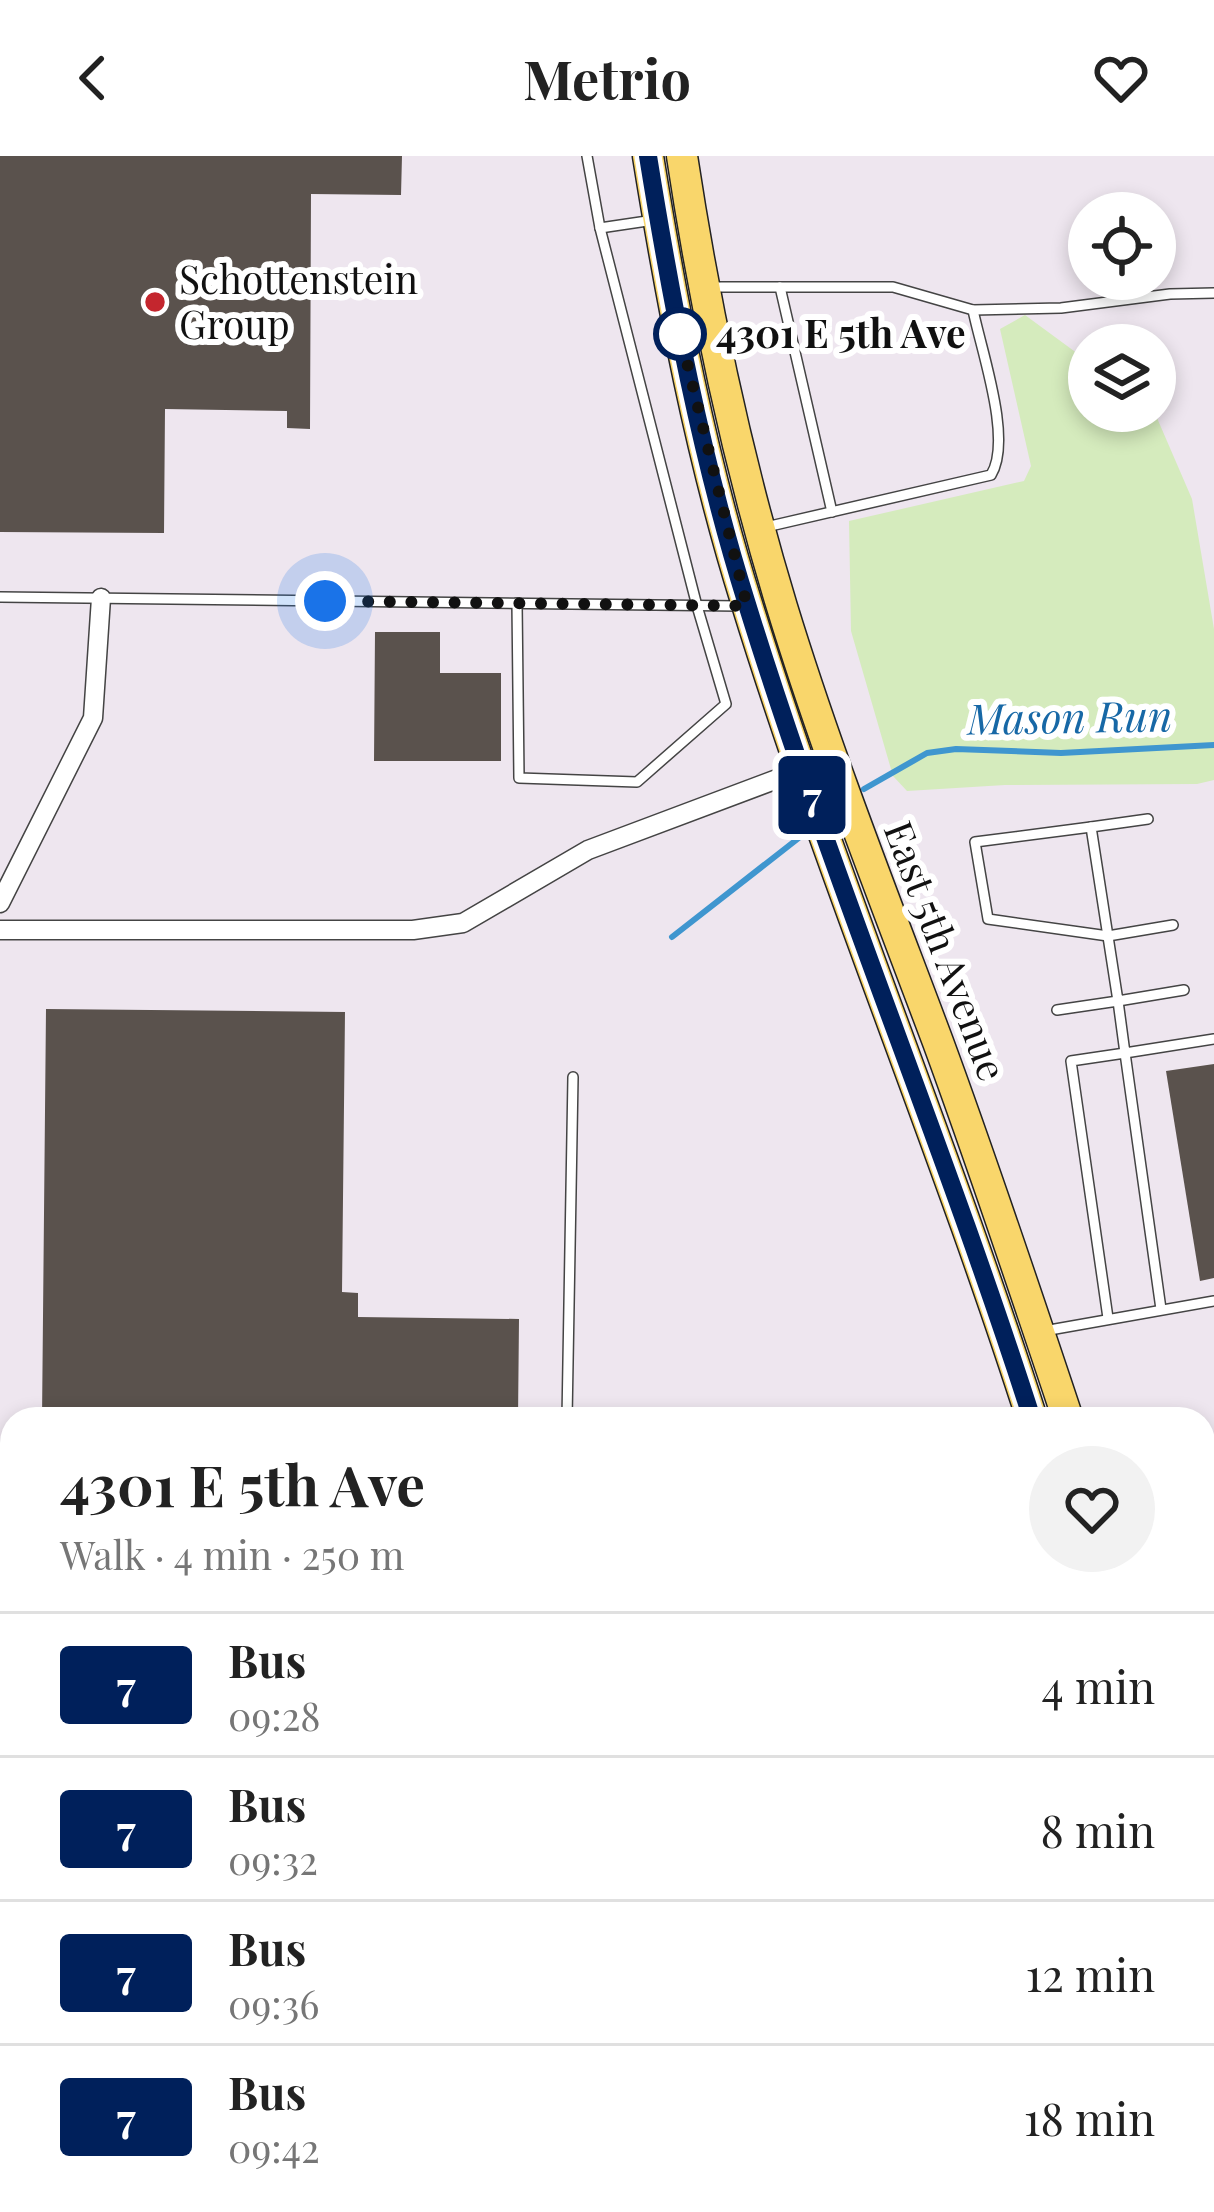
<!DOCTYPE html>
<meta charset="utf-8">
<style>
:root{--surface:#fff;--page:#f2f2f2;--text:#222;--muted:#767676;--line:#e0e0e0}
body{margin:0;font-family:"Playfair Display",serif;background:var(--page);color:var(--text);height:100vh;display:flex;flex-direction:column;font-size:45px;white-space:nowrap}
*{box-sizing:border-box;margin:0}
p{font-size:39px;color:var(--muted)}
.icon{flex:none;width:66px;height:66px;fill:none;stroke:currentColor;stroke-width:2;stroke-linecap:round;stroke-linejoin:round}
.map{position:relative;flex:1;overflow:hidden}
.sheet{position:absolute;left:0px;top:1251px;width:1215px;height:807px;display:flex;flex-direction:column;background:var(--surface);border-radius:36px 36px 0 0;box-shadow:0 6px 18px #0003}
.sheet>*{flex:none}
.badge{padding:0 24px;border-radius:9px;font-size:42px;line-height:78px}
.fabs{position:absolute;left:1068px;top:36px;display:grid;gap:24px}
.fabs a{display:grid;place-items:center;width:108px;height:108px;border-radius:50%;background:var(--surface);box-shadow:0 6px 18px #0003;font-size:60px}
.you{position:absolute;width:60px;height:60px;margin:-30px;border:9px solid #fff;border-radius:50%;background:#1a73e8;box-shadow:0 0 0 18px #1a73e833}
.map>.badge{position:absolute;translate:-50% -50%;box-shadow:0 0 0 6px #fff}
.round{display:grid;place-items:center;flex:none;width:126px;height:126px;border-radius:63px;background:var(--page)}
.summary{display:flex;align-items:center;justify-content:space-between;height:204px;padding:0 60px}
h1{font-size:57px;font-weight:700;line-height:90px}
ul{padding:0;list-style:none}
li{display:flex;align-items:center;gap:36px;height:144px;padding:0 60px;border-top:3px solid var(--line)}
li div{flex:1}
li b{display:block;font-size:45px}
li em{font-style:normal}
li .badge{min-width:132px;font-weight:700;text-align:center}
header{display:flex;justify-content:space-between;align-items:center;height:156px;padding:0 60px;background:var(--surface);font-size:54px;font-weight:700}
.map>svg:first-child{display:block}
.industrial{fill:#eee6ef;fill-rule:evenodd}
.green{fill:#d5ebbd}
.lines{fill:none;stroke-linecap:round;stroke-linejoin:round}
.stream{stroke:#3f96cf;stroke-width:6}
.building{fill:#5a524d}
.service-casing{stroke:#444;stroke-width:12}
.minor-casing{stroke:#444;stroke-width:21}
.primary-casing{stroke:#222;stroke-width:33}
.service{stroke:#fff;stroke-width:9}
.minor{stroke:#fff;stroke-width:18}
.primary{stroke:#f9d66b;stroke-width:30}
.line-casing{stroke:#fff;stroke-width:27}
.line{stroke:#00205b;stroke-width:18}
.walk{stroke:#111;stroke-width:12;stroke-dasharray:0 21.6}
.poi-dot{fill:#c4262e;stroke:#fff;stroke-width:4.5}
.stop-dot{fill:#fff;stroke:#00205b;stroke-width:6}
.labels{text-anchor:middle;stroke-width:12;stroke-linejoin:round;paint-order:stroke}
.poi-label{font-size:39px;fill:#111;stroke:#fff;text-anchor:start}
.stop-label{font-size:39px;font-weight:bold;fill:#111;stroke:#fff;text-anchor:start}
.street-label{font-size:39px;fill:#111;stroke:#fff}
.water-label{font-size:42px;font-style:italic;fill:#1768a6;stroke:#fff}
</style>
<header><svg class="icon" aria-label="back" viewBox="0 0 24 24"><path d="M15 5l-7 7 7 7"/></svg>Metrio<svg class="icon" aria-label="heart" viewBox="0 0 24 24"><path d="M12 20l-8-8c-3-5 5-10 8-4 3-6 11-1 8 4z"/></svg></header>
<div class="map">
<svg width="1214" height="2056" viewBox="0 0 1214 2056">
<rect width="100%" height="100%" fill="#fffdf5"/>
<path class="industrial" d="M0,0H1214V2056H0ZM1089,57H1155V123H1089ZM1089,189H1155V255H1089ZM12,1263H1203V2046H12Z"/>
<path class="green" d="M1025,159L1089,206V255H1154L1192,343L1214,473V624L1197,628L1005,629L907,635L893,620L851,475L849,365L1024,325L1031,310L1000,173Z"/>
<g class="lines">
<g class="stream">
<path d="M864,633L927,597L956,593L1061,597L1214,589"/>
<path d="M672,781L800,681"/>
</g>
</g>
<g class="building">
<path d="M0,0H402L401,39L311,38L310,273L287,272V255L165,253L164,377L0,376Z"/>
<path d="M375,476H440V517H501V605H374Z"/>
<path d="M46,853L345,856L342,1136L358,1137V1161L519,1163L518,1263H42Z"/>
<path d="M1214,908V1122L1200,1125L1166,915Z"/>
<rect x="35" y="2046" width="297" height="10"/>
</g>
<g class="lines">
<defs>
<g id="service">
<path d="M600,72L654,64"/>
<path d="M710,131H893L973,154C981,194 1013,284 991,319L766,371"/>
<path d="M780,131L832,356"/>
<path d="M973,154L1061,152L1170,138L1214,137"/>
<path d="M0,441L739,450"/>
<path d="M517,447L519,622L637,626L726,548L697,450L600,72L587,0"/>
<path d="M1148,663L1091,671L1118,845L1184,834"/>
<path d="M1091,671L975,686L988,763L1108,780L1173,769"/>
<path d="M1057,854L1118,845L1125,897L1214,883"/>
<path d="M1108,1162L1071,905L1125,897L1161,1153"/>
<path d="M1044,1175L1214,1145"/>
<path d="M567,1263L573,921"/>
<path d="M1203,1438L1214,1435"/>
<path d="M1131,2046V2056"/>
<path d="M554,2056L555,2046"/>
<path d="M851,2056L852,2046"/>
</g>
<g id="minor">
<path d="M0,747L93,562L101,442"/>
<path d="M0,774H413L463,767L588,694L833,602"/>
</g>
<g id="primary">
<path d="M648,0C672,149 701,301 746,445C831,721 944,988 1032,1263"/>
<path d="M682,0C705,152 737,303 782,451C827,598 884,742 938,886C984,1011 1026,1137 1068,1263"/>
<path d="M1203,1732L1214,1778"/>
<path d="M1203,1883L1214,1930"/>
</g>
</defs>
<use href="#service" class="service-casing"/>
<use href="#minor" class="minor-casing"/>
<use href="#primary" class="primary-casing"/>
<use href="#service" class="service"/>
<use href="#minor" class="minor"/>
<use href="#primary" class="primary"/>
</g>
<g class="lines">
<defs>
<path id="line" d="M648,0C672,149 701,301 746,445C831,721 944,988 1032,1263"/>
</defs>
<use href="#line" class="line-casing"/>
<use href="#line" class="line"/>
<path class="walk" d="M325,445L747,450L680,178"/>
</g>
<circle class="poi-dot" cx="155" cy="146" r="12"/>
<circle class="stop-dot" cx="680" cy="178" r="24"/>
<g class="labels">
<g class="poi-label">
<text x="179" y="138">Schottenstein<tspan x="179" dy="45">Group</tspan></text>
</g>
<g class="stop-label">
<text x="716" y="192">4301 E 5th Ave</text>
</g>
<g class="street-label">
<text transform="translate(945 795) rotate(69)" y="14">East 5th Avenue</text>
</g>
<g class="water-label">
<text transform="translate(1070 562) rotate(-1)" y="15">Mason Run</text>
</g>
</g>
</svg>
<div class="fabs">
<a><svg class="icon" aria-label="locate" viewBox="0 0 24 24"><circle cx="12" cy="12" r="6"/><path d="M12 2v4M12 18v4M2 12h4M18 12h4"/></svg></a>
<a><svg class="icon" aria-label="layers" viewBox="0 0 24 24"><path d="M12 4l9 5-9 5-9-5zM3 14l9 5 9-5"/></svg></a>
</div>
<div class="you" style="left:325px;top:445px"></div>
<b class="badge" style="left:812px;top:639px;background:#00205b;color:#fff">7</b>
<section class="sheet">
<div class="summary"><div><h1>4301 E 5th Ave</h1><p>Walk · 4 min · 250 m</p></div><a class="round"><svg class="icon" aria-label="heart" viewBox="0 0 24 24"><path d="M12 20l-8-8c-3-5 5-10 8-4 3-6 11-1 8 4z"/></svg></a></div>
<ul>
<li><span class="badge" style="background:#00205b;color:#fff">7</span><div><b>Bus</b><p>09:28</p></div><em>4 min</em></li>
<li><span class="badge" style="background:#00205b;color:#fff">7</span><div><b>Bus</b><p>09:32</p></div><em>8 min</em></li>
<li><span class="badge" style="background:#00205b;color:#fff">7</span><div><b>Bus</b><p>09:36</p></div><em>12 min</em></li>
<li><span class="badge" style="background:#00205b;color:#fff">7</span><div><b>Bus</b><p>09:42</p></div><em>18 min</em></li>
</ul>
</section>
</div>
